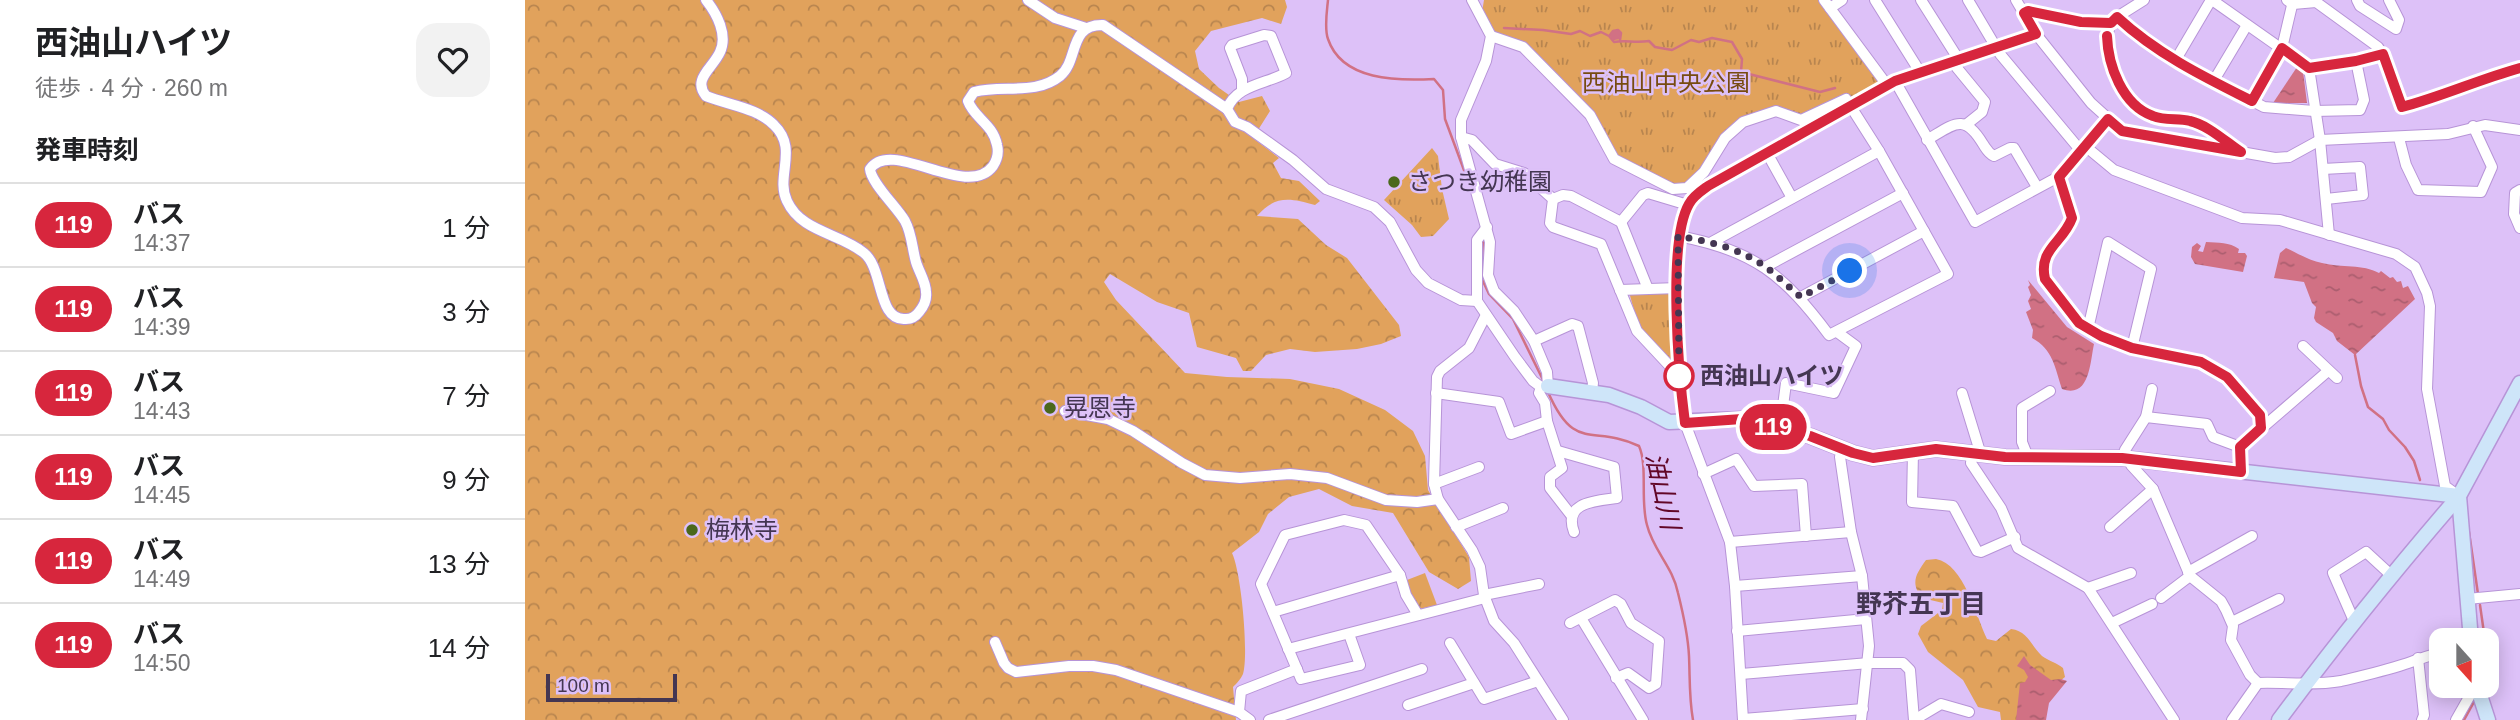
<!DOCTYPE html>
<html lang="ja">
<meta charset="utf-8">
<style>
:root{--surface:#fff;--page:#f2f2f2;--text:#202124;--muted:#757577;--line:#e0e0e0}
body{margin:0;font-family:Helvetica,"Noto Sans JP",sans-serif;background:var(--page);color:var(--text);height:100vh;display:flex;flex-direction:column;font-size:26px;white-space:nowrap}
*{box-sizing:border-box;margin:0}
p{font-size:23px;color:var(--muted)}
.icon{flex:none;width:38px;height:38px;fill:none;stroke:currentColor;stroke-width:2;stroke-linecap:round;stroke-linejoin:round}
.map{position:relative;flex:1;overflow:hidden}
.side{display:flex;flex-direction:column;background:var(--surface);width:525px}
.side>*{flex:none}
.badge{padding:0 14px;border-radius:23px;font-size:24px;line-height:46px}
.needle{width:46px;rotate:159deg}
.controls{position:absolute;left:1904px;top:628px;display:grid;gap:14px}
.controls a{display:grid;place-items:center;width:70px;height:70px;border-radius:14px;background:var(--surface);box-shadow:0 4px 18px #0003;font-size:35px}
.scale{position:absolute;left:21px;bottom:18px;width:131px;box-sizing:border-box;padding-left:7px;border:4px solid #443652;border-top:0;font-size:19px;line-height:24px;white-space:nowrap;color:#443652;-webkit-text-stroke:5px #ddc1f8;paint-order:stroke}
.you{position:absolute;width:35px;height:35px;margin:-18px;border:5px solid #fff;border-radius:50%;background:#1a73e8;box-shadow:0 0 0 10px #1a73e833}
.map>.badge{position:absolute;translate:-50% -50%;box-shadow:0 0 0 4px #fff}
h2{padding:0 35px;font-size:26px;line-height:63px}
.round{display:grid;place-items:center;flex:none;width:74px;height:74px;border-radius:21px;background:var(--page)}
.headline{display:flex;align-items:center;justify-content:space-between;height:119px;padding:0 35px}
h1{font-size:33px;font-weight:700;line-height:52px}
ul{padding:0;list-style:none}
li{display:flex;align-items:center;gap:21px;height:84px;padding:0 35px;border-top:2px solid var(--line)}
li div{flex:1}
li b{display:block;font-size:26px}
li em{font-style:normal}
li .badge{min-width:77px;font-weight:700;text-align:center}
main{display:flex;flex:1;min-height:0}
.map>svg:first-child{display:block}
.forest{fill:url(#forest-crowns)}
.park{fill:url(#park-tufts)}
.water{fill:url(#water-ripples)}
.lines{fill:none;stroke-linecap:round;stroke-linejoin:round}
.stream{stroke:#d17184;stroke-width:2.5}
.street-casing{stroke:#b794d7;stroke-width:12}
.secondary-casing{stroke:#b794d7;stroke-width:17}
.street{stroke:#fff;stroke-width:10}
.secondary{stroke:#cee5f9;stroke-width:14}
.line-casing{stroke:#fff;stroke-width:16}
.line{stroke:#d7263d;stroke-width:10}
.walk{stroke:#443652;stroke-width:7;stroke-dasharray:0 12.6}
.poi-dot{fill:#4b681c;stroke:#ddc1f8;stroke-width:2.5}
.stop-dot{fill:#fff;stroke:#d7263d;stroke-width:3.5}
.labels{text-anchor:middle;stroke-width:5;stroke-linejoin:round;paint-order:stroke}
.park-label{font-size:24px;fill:#774b10;stroke:#ddc1f8}
.poi-label{font-size:24px;fill:#443652;stroke:#ddc1f8;text-anchor:start}
.stop-label{font-size:24px;font-weight:bold;fill:#443652;stroke:#ddc1f8;text-anchor:start}
.water-label{font-size:26px;font-style:italic;fill:#620727;stroke:#ddc1f8}
.neighbourhood-label{font-size:26px;font-weight:bold;fill:#443652;stroke:#ddc1f8}
</style>
<main>
<section class="side">
<div class="headline"><div><h1>西油山ハイツ</h1><p>徒歩 · 4 分 · 260 m</p></div><a class="round"><svg class="icon" aria-label="heart" viewBox="0 0 24 24"><path d="M12 20l-8-8c-3-5 5-10 8-4 3-6 11-1 8 4z"/></svg></a></div>
<h2>発車時刻</h2>
<ul>
<li><span class="badge" style="background:#d7263d;color:#fff">119</span><div><b>バス</b><p>14:37</p></div><em>1 分</em></li>
<li><span class="badge" style="background:#d7263d;color:#fff">119</span><div><b>バス</b><p>14:39</p></div><em>3 分</em></li>
<li><span class="badge" style="background:#d7263d;color:#fff">119</span><div><b>バス</b><p>14:43</p></div><em>7 分</em></li>
<li><span class="badge" style="background:#d7263d;color:#fff">119</span><div><b>バス</b><p>14:45</p></div><em>9 分</em></li>
<li><span class="badge" style="background:#d7263d;color:#fff">119</span><div><b>バス</b><p>14:49</p></div><em>13 分</em></li>
<li><span class="badge" style="background:#d7263d;color:#fff">119</span><div><b>バス</b><p>14:50</p></div><em>14 分</em></li>
</ul>
</section>
<div class="map">
<svg width="1995" height="720" viewBox="0 0 1995 720">
<defs>
<pattern id="forest-crowns" width="20" height="18" patternUnits="userSpaceOnUse" patternTransform="scale(1.75)"><rect width="20" height="18" fill="#e1a25c"/><path d="M2 6a3 3 0 1 1 6 0M12 15a3 3 0 1 1 6 0" fill="none" stroke="#b8854f"/></pattern>
<pattern id="park-tufts" width="24" height="20" patternUnits="userSpaceOnUse" patternTransform="scale(1.75)"><rect width="24" height="20" fill="#e1a25c"/><path d="M3 7l-1-3M5 7V3M7 7l1-3M15 17l-1-3M17 17v-4M19 17l1-3" fill="none" stroke="#b8854f"/></pattern>
<pattern id="water-ripples" width="26" height="14" patternUnits="userSpaceOnUse" patternTransform="scale(1.75)"><rect width="26" height="14" fill="#d17184"/><path d="M2 4q2-2 4 0t4 0M15 11q2-2 4 0t4 0" fill="none" stroke="#ab5e6f"/></pattern>
</defs>
<rect width="100%" height="100%" fill="#ddc1f8"/>
<g class="forest">
<path d="M0,0H760L762,7L756,24L737,18L686,31L670,51L674,69L694,88L714,102L737,96L745,111L728,138L754,158L748,163L756,178L774,181L795,201L790,205C765,198 750,195 732,216L773,219L801,245L822,258L874,325L876,336L856,344L832,349L790,352L765,349L741,355L726,371H718L711,358L672,347L664,313L632,302L585,274L579,282L591,300L660,373L702,377L765,379L814,389L860,410L888,431L900,456L903,490L944,557L946,581L933,589L904,572L868,513L827,506L794,489L764,497L743,514L734,532L707,553C716,571 724,654 718,674C716,679 711,684 708,687L711,720H0Z"/>
<path d="M1411,559C1439,564 1451,616 1462,639L1471,641L1486,629C1503,631 1506,646 1517,656C1524,661 1532,663 1538,668L1540,677L1530,685L1506,679L1494,720H1476L1475,712L1453,707L1438,680L1403,652L1393,634L1396,626L1417,610L1418,603L1397,598C1385,583 1391,574 1401,560Z"/>
</g>
<g class="park">
<path d="M959,0H1293L1358,87L1326,105L1276,120L1251,111L1218,122L1162,188L1148,189L1089,159L1065,114L998,47L966,36L956,18Z"/>
<path d="M907,148L913,156L917,189L924,219L908,236L896,237L887,225L859,200Z"/>
<path d="M1104,292H1148L1150,361H1148L1114,328Z"/>
<path d="M900,573L912,605L890,610L882,580Z"/>
</g>
<g class="water">
<path d="M1772,67L1778,71L1782,103H1748Z"/>
<path d="M1681,242C1694,243 1704,242 1714,249L1713,253H1720L1722,256L1718,272L1670,264L1666,257L1667,247L1672,243L1676,246L1673,251L1678,252Z"/>
<path d="M1761,248C1772,253 1785,261 1797,263C1817,268 1838,264 1854,273L1856,271L1865,278L1868,277L1872,282L1876,281L1878,288L1883,286L1890,299L1830,355L1812,341L1808,333L1791,322L1789,318L1791,307L1787,303L1779,282L1749,278L1755,253Z"/>
<path d="M1503,280L1542,327L1569,344C1565,362 1565,399 1537,389C1530,368 1528,349 1507,338L1508,330L1501,312L1506,309L1503,301L1506,295L1503,287L1505,285Z"/>
<path d="M1499,656L1505,665L1526,680L1536,679L1542,681L1524,703L1521,720H1491L1495,683L1500,682L1503,677L1499,670L1492,666Z"/>
</g>
<g class="lines">
<g class="stream">
<path d="M803,0C802,11 799,28 803,39C817,81 873,81 909,79L918,90L920,119L946,189"/>
<path d="M979,28L1018,30L1046,34L1055,31L1065,36L1076,32L1084,36L1089,42C1100,40 1111,43 1124,41L1130,47L1147,50L1166,40L1174,42L1187,38L1207,42L1217,59L1216,72L1295,92L1310,88"/>
<path d="M1085,35L1088,31L1093,30L1096,33L1095,40"/>
<path d="M1090,36L1092,35L1091,38L1088,36L1090,33H1093V38L1088,39L1087,36V33L1092,31L1095,34L1094,38"/>
<path d="M958,240L956,277L964,294L988,319L1019,382"/>
<path d="M1830,355L1836,386L1843,407L1858,419L1864,430L1880,447L1889,461L1895,480"/>
<path d="M1023,392C1050,454 1068,424 1114,446C1123,466 1115,501 1122,525C1128,550 1148,567 1153,593C1158,613 1163,635 1164,656C1165,678 1164,698 1168,720"/>
<path d="M1944,532L1953,594"/>
<path d="M1955,605L1960,640"/>
<path d="M1939,720L1950,700"/>
</g>
<defs>
<g id="street">
<path d="M181,0C192,14 203,35 195,52C188,68 167,79 181,96C203,105 233,108 249,125C274,149 250,176 262,201C276,232 315,233 339,253C359,269 352,322 381,319C387,319 391,316 394,312C399,306 402,299 401,292C401,282 394,272 391,262C387,248 387,234 380,221C372,207 346,183 345,169C367,137 442,201 468,166C472,160 474,153 472,145C468,124 449,118 443,101L449,92C477,84 510,96 535,76C554,61 543,24 578,25L702,109"/>
<path d="M503,0L530,18L561,28"/>
<path d="M947,0L966,36L961,61L936,120V137L965,242L963,275L969,291L989,311L1009,341L1022,372L1023,386L1016,387"/>
<path d="M1299,0L1362,85"/>
<path d="M1350,0L1395,72"/>
<path d="M1396,0L1434,60"/>
<path d="M1443,0L1475,54L1556,151"/>
<path d="M1491,0L1511,34L1566,103L1597,131L1750,158L1764,157L1795,140L1923,134L1960,125L1995,130"/>
<path d="M1687,0L1784,68L1795,140L1804,235"/>
<path d="M1762,0L1768,4L1791,2L1853,47L1861,60L1877,107C1918,96 1955,79 1995,68"/>
<path d="M1832,0L1835,6L1871,29L1874,20L1864,0"/>
<path d="M1305,8L1317,0"/>
<path d="M1499,13L1503,11L1556,22L1586,23"/>
<path d="M1592,17L1619,0"/>
<path d="M966,36L998,47L1065,115L1089,159L1148,189L1162,188L1179,172L1200,138L1218,122L1251,111L1276,120L1321,99L1354,151L1423,274L1304,335C1259,275 1229,250 1153,236"/>
<path d="M1430,61L1432,68L1460,102L1457,112L1442,124"/>
<path d="M1650,61L1686,0"/>
<path d="M1784,68L1831,61L1858,54"/>
<path d="M1370,81L1450,222L1533,177L1583,119"/>
<path d="M1688,82L1722,25"/>
<path d="M717,90V79L705,48L707,45L739,35L746,36L761,73C741,84 711,85 702,109L710,122L722,127L768,160L801,189L849,207L865,222L891,270L903,283L936,300L952,301"/>
<path d="M1727,101L1757,48L1768,1"/>
<path d="M936,137L947,140L970,164L999,173L1028,199L1025,223L1028,227L1076,244L1112,331L1154,376"/>
<path d="M1874,138L1881,165L1893,190L1956,192L1967,167L1948,126"/>
<path d="M1402,140C1429,124 1439,112 1458,144C1462,150 1463,153 1469,156L1485,148H1489L1512,187"/>
<path d="M1560,146L1589,170L1717,218L1755,220L1871,254L1890,267L1902,293L1905,306L1902,389L1920,486L1931,494"/>
<path d="M1712,149C1698,140 1681,125 1665,121C1653,119 1640,121 1627,116C1603,107 1587,76 1583,52C1581,38 1582,26 1592,17L1620,41L1650,61L1739,107L1789,111L1835,110L1839,100L1831,61"/>
<path d="M1242,153L1267,198"/>
<path d="M1798,169L1835,167L1838,195L1801,199"/>
<path d="M1533,177L1547,218C1538,243 1513,249 1520,279L1554,323L1589,343L1676,362L1702,377L1735,415L1736,428"/>
<path d="M1995,190L1990,193L1989,214L1995,228"/>
<path d="M1028,199L1038,195L1046,196L1096,222L1123,289"/>
<path d="M1096,222L1118,195L1123,193L1163,205"/>
<path d="M962,227L952,240V301L990,357L1008,381L1016,387L1014,393L1020,403L1022,421L1037,468L1025,477V488L1046,515"/>
<path d="M1187,242L1354,151"/>
<path d="M1240,267L1378,193"/>
<path d="M1095,290L1153,288"/>
<path d="M1276,297L1399,231"/>
<path d="M961,315L944,348L915,371L912,377L909,484L913,499L947,550L955,567L959,595L969,621L989,643L1038,720"/>
<path d="M1563,329L1583,242L1626,269L1607,348"/>
<path d="M1009,341L1047,324L1053,326L1068,383L1067,391"/>
<path d="M1778,346L1812,378"/>
<path d="M911,393L974,402L986,434L1022,421"/>
<path d="M1437,393L1456,455"/>
<path d="M540,411L583,419L608,431L657,463L680,475L715,478L765,474L802,478L861,500L892,502L913,499"/>
<path d="M1621,417L1682,424L1688,437L1715,447"/>
<path d="M1255,429L1261,383L1309,393L1331,346L1312,332"/>
<path d="M1320,450L1315,457L1326,532L1337,576L1344,646L1336,720"/>
<path d="M1033,451L1089,467L1092,498C1070,501 1038,502 1049,532"/>
<path d="M1388,452L1387,502L1428,506L1452,551L1456,552L1490,537"/>
<path d="M1447,454L1446,463L1476,508L1493,548L1563,588L1649,720"/>
<path d="M1503,457L1497,442V408L1525,391"/>
<path d="M1597,458L1600,450L1621,417L1627,389"/>
<path d="M1607,459L1606,465L1628,489L1665,576L1696,601L1701,610L1708,626L1706,640L1725,675L1733,683C1761,682 1789,686 1816,681C1837,676 1859,671 1880,664C1893,660 1903,655 1916,653"/>
<path d="M1716,472L1715,447L1803,371"/>
<path d="M1178,474L1211,459L1229,486L1277,484L1281,536"/>
<path d="M909,484L954,467"/>
<path d="M931,527L978,508"/>
<path d="M1585,527L1628,489"/>
<path d="M1205,542L1326,532"/>
<path d="M1663,572L1727,536"/>
<path d="M1210,586L1337,576"/>
<path d="M1563,588L1606,573"/>
<path d="M959,595L1014,584"/>
<path d="M1636,598L1665,576"/>
<path d="M1942,599L1995,594"/>
<path d="M748,612L875,575"/>
<path d="M1056,618L1118,720"/>
<path d="M1829,621L1808,573L1841,552L1866,575"/>
<path d="M1707,622L1754,599"/>
<path d="M1045,623L1090,600L1096,604L1106,623L1134,641L1131,684L1124,688L1103,673L1091,678"/>
<path d="M1587,623L1627,604"/>
<path d="M1212,631L1341,619"/>
<path d="M824,634L835,665L776,679L736,584L760,535L819,520L841,525L875,575L881,595L893,615"/>
<path d="M470,642L479,663L483,668L491,672L544,666H568L591,670L714,712"/>
<path d="M925,643L959,699L1013,681"/>
<path d="M763,649L960,598"/>
<path d="M1893,658L1899,715L1897,720"/>
<path d="M1216,674L1344,663H1378L1385,670L1389,720"/>
<path d="M883,705L949,683"/>
<path d="M1218,719L1338,709"/>
<path d="M725,720L714,712L716,691L772,669"/>
<path d="M744,720L897,669"/>
<path d="M1218,720L1210,586L1205,542L1160,423L1154,376L1153,236L1163,205L1183,186L1370,81L1511,34"/>
<path d="M1389,720L1416,704L1444,712"/>
<path d="M1707,720L1733,683"/>
<path d="M1931,720L1948,690L1952,689"/>
</g>
<g id="secondary">
<path d="M1023,386L1084,395L1116,407L1144,422L1217,419L1285,436L1328,453L1348,458L1411,449L1480,457L1597,458L1934,496"/>
<path d="M1946,640L1934,496L1995,383"/>
<path d="M1952,686L1963,720"/>
<path d="M1754,720C1811,643 1871,569 1934,496"/>
</g>
</defs>
<use href="#street" class="street-casing"/>
<use href="#secondary" class="secondary-casing"/>
<use href="#street" class="street"/>
<use href="#secondary" class="secondary"/>
</g>
<g class="lines">
<defs>
<path id="line" d="M1582,36C1583,65 1597,105 1628,116C1640,121 1653,118 1665,121C1683,125 1701,142 1716,152L1597,131L1583,119L1534,177L1547,218C1538,243 1513,249 1520,279L1554,323L1576,336L1607,348L1676,362L1702,377L1735,415L1736,428L1715,447L1716,472L1597,458L1480,457L1411,449L1348,458L1328,453L1285,436L1217,419L1160,423C1154,377 1142,242 1164,204C1168,196 1176,191 1183,186L1370,81L1511,34L1499,13L1503,11L1556,22L1586,23L1592,17C1632,54 1679,77 1727,101L1757,48L1784,68L1831,61L1858,54L1877,107C1918,96 1955,79 1995,68"/>
</defs>
<use href="#line" class="line-casing"/>
<use href="#line" class="line"/>
<path class="walk" d="M1154,376L1153,236C1184,241 1217,249 1242,268C1254,277 1265,288 1276,297L1325,271"/>
</g>
<g class="poi-dot">
<circle cx="869" cy="182" r="7"/>
<circle cx="525" cy="408" r="7"/>
<circle cx="167" cy="530" r="7"/>
</g>
<circle class="stop-dot" cx="1154" cy="376" r="14"/>
<g class="labels">
<g class="park-label">
<text x="1141" y="91">西油山中央公園</text>
</g>
<g class="poi-label">
<text x="883" y="190">さつき幼稚園</text>
<text x="539" y="416">晃恩寺</text>
<text x="181" y="538">梅林寺</text>
</g>
<g class="stop-label">
<text x="1175" y="384">西油山ハイツ</text>
</g>
<g class="water-label">
<text transform="translate(1138 491) rotate(78)" y="9">油山川</text>
</g>
<g class="neighbourhood-label">
<text x="1396" y="613">野芥五丁目</text>
</g>
</g>
</svg>
<div class="controls">
<a><svg class="needle" viewBox="-14 -14 28 28"><path d="M0-13l5 13h-10z" fill="#e53935"/><path d="M0 13l5-13h-10z" fill="#757577"/></svg></a>
</div>
<div class="scale">100 m</div>
<div class="you" style="left:1325px;top:271px"></div>
<b class="badge" style="left:1248px;top:427px;background:#d7263d;color:#fff">119</b>
</div>
</main>
